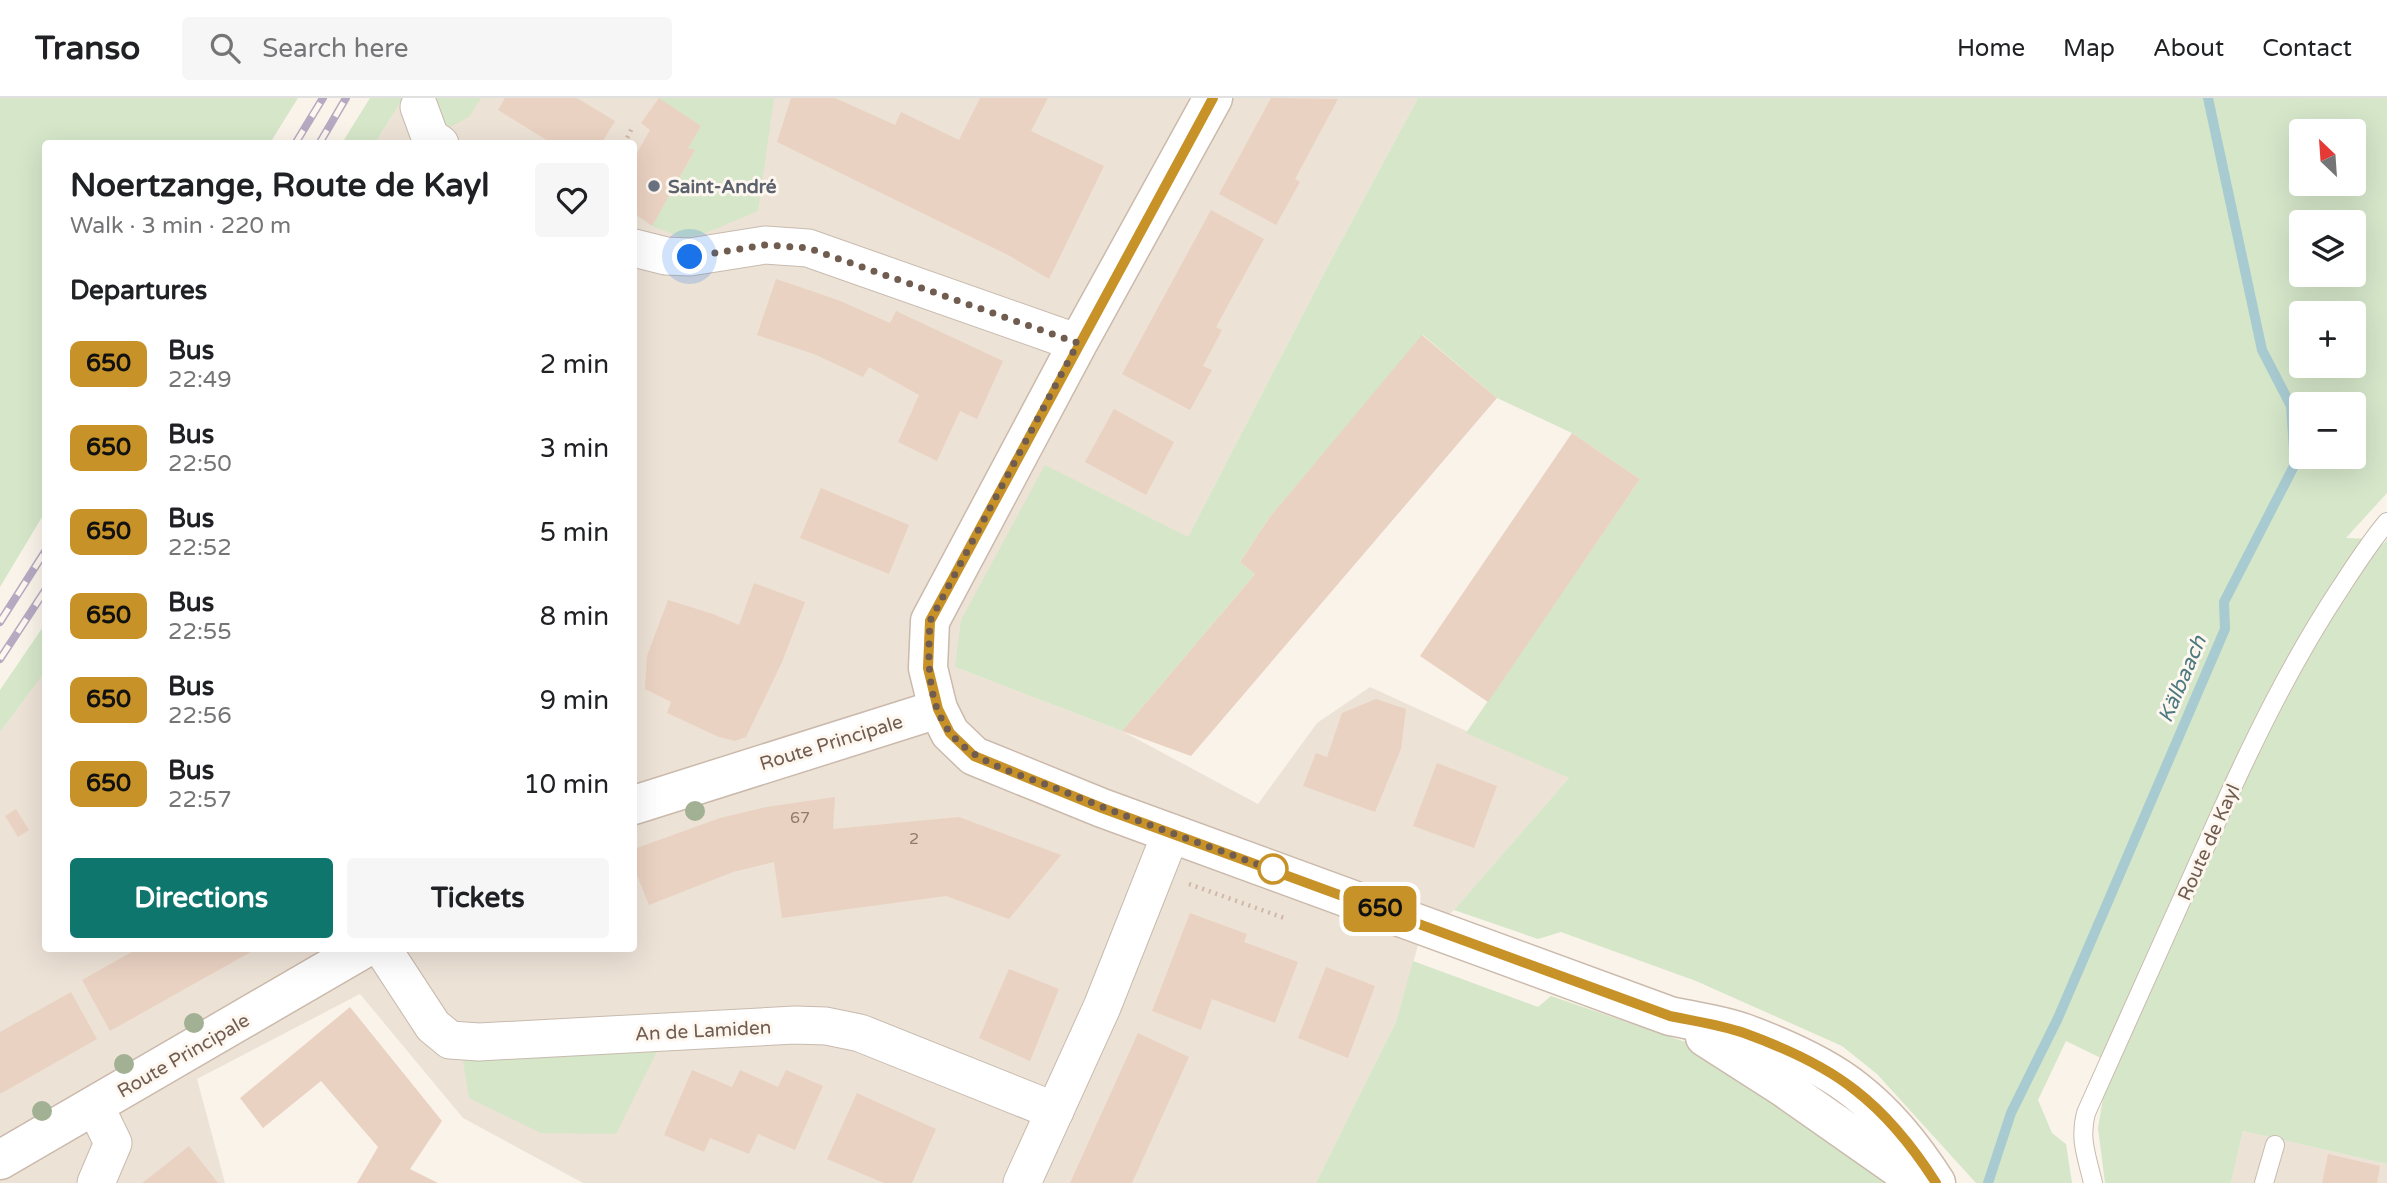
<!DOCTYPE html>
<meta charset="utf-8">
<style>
:root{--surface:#fff;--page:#f6f6f6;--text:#202124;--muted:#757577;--line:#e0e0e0;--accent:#0f766e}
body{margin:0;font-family:"Varela Round",sans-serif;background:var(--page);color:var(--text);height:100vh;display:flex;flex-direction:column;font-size:26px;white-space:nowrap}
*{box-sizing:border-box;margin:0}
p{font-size:23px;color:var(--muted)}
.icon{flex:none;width:38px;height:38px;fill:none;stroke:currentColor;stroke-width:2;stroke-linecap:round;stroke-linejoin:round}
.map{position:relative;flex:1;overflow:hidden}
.side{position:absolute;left:42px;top:42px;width:595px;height:812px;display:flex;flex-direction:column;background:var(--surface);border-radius:7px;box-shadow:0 7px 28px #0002}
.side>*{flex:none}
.badge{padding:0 14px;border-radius:10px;font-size:24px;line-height:46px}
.needle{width:46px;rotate:335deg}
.fabs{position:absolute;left:2289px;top:21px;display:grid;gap:14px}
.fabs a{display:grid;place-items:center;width:77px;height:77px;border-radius:7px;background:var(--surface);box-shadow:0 7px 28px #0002;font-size:35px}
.you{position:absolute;width:35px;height:35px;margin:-18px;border:5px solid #fff;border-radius:50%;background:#1a73e8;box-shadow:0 0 0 10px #1a73e833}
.map>.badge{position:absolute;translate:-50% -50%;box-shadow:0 0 0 4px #fff}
h2{padding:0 28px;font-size:26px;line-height:63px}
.round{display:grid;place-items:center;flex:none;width:74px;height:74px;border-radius:7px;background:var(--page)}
.summary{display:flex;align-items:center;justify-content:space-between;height:119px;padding:0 28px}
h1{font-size:33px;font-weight:700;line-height:52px}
.action{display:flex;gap:14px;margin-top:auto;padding:14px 28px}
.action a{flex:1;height:80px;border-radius:7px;background:var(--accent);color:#fff;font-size:28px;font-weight:700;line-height:80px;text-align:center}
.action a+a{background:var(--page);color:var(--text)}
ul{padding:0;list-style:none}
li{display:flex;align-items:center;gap:21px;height:84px;padding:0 28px}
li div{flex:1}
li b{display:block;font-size:26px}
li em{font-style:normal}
li .badge{min-width:77px;font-weight:700;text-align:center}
header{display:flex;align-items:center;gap:42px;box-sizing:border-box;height:98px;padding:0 35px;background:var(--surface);border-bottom:2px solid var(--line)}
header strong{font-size:33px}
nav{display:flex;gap:38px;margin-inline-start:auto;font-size:24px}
.search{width:490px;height:63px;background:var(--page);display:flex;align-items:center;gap:18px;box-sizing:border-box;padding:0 24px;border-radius:7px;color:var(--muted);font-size:26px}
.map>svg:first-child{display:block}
.residential{fill:#ede2d6}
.green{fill:#d5e6c9;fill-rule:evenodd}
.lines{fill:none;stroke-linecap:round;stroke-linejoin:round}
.stream{stroke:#a8cbd1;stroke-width:10}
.building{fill:#ead2c2}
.service-casing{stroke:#c8baae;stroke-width:20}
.minor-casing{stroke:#c8baae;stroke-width:39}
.secondary-casing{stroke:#cbbaac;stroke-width:41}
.path{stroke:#d1b7a8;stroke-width:4.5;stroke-dasharray:2 5;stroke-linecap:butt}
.service{stroke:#fff;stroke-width:18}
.minor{stroke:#fff;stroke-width:37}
.secondary{stroke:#fff;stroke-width:38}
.rail-casing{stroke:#b6a9c2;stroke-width:8}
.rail{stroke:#fdf7ef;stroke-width:5;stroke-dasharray:16;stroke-linecap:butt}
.tree{fill:#a2b093}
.line-casing{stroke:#fff;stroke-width:16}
.line{stroke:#c79227;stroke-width:10}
.walk{stroke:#715c50;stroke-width:7;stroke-dasharray:0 12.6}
.worship-dot{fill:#6b7280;stroke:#fdf7ef;stroke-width:2.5}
.stop-dot{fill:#fff;stroke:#c79227;stroke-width:3.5}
.labels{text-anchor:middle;stroke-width:6;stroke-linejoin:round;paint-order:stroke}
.number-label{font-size:16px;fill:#8f7a6c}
.worship-label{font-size:19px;font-weight:bold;fill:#5b616d;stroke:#fdf7ef;text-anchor:start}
.street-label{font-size:19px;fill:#715c50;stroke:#fdf7ef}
.water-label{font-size:21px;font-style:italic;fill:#4c7981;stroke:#fdf7ef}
</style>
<header>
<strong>Transo</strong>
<div class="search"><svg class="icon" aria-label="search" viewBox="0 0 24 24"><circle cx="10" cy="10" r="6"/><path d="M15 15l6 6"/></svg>Search here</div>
<nav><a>Home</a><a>Map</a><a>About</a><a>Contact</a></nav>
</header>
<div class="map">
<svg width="2387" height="1085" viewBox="0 0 2387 1085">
<rect width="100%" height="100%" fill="#faf3e9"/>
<g class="residential">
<path d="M403,0H1418L1329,166L1188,439L955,569L1122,633L1258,706L1317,625L1370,589L1569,680L1454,812L1419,844L1396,924L1316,1085H583L463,1020L360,896L197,981L225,1085H0V634L45,574L46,850H634V46L375,45Z"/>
<path d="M2243,1033L2387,1066V1085H2231Z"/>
</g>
<g class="green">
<path d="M0,0H298L270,45L46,46L45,414L0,489Z"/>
<path d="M370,0H403L375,45H342Z"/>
<path d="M421,0H481L469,19L442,33Z"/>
<path d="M658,0H774L758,113L703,136L683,140L652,128L695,53L688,50L701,28Z"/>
<path d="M1418,0H2387V395L2346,440L2372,441L2382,447L2387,442V1066L2243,1033L2231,1085H2105L2098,1030L2109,964L2066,943L2038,1002L2052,1035L2066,1046L2072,1085H1976L1877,976L1842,948L1696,883L1561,834L1538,841L1454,812L1569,680L1466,635L1640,381L1572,335L1497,300L1423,237L1269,420L1240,464L1255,476L1122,633L955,569L961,522L1045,367L1188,439L1329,166ZM2301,33H2354V86H2301ZM2301,124H2354V177H2301ZM2301,215H2354V268H2301ZM2301,306H2354V359H2301Z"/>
<path d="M45,526V574L0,634V592Z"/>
<path d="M1413,863L1538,909L1551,898L1703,950L1895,1085H1316L1396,924Z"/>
<path d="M657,953L616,1036L541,1035L469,1000L463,963Z"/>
</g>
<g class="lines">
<path class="stream" d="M1988,1085L2011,1015L2058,920L2225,531L2224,504L2295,366L2291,308L2262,252L2208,0"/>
</g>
<g class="building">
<path d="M505,0H577L615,23L601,46H553L498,12Z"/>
<path d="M659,0L701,28L688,50L695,52L652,128L634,115V60L650,32L641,25Z"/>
<path d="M791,0H835L895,27L901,14L959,42L980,0H1048L1031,33L1104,68L1049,181L1008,157L777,44Z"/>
<path d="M1271,0L1338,1L1295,81L1300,84L1276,127L1219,96Z"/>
<path d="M1211,112L1264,141L1216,229L1222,232L1203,268L1212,272L1190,312L1122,276Z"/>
<path d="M776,181L838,202L890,225L896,213L1003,263L977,321L960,313L937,363L898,344L919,297L869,269L863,279L814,256L757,237Z"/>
<path d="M1422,237L1497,300L1191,658L1122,633L1255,476L1240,464L1269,420Z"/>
<path d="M1114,311L1174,344L1146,397L1085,364Z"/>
<path d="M1572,335L1640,381L1488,604L1420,558Z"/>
<path d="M821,390L909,427L889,476L800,440Z"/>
<path d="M754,485L805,504L782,564L746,639L735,643L719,639L667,615L671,604L645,591L647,558L668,502L713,516L739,527Z"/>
<path d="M1376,601L1406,611L1401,651L1375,714L1303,688L1316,655L1327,659L1342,615Z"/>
<path d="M1437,665L1497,688L1474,750L1413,728Z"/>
<path d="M835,699L833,731L959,719L1061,757L1009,821L946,798L782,820L774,764L733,774L649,807L634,770V751L720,720L766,709Z"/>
<path d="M16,711L29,732L18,739L5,718Z"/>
<path d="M1190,815L1247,836L1244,844L1298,864L1275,925L1212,901L1201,932L1152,913Z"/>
<path d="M139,850H258L110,933L82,882Z"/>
<path d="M1326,869L1375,888L1348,960L1298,940Z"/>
<path d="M1009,871L1059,891L1030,963L979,940Z"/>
<path d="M71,894L97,941L0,996V934Z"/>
<path d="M350,909L442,1023L410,1071L438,1085H357L378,1049L321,983L263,1030L240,1000Z"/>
<path d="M1138,935L1189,959L1132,1085H1070Z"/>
<path d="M692,972L732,989L740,972L778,989L786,972L823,988L795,1052L758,1036L749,1056L710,1040L704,1054L664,1037Z"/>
<path d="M857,995L936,1031L912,1085H884L827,1061Z"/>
<path d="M189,1048L218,1085H142L159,1072Z"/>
<path d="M2328,1056L2380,1068L2377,1085H2322Z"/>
</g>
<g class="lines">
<defs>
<g id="service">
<path d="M2093,1085C2087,1059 2079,1041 2086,1015C2130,918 2173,820 2217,723C2253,643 2292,563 2341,489C2356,466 2370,444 2387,424"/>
<path d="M2264,1085L2275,1047"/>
</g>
<g id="minor">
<path d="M419,9L430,39L440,46"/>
<path d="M634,150L666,158L690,159L765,147L808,150L1078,245"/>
<path d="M382,850L433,928L450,942L479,944L795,927L826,928L860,935L1055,1013"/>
<path d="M95,1008L113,1045L96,1085"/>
<path d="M1022,1085L1102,909L1171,735"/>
</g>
<g id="secondary">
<path d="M1213,0L1078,245L930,523L928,570L938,611L950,635L974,658L1102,710L1670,918C1694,923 1721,927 1744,935C1779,948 1825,968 1855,992C1886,1016 1915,1052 1936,1085"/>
<path d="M634,707L938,611"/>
<path d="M1705,939L1783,989L1897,1069L1916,1085"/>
<path d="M0,1062L365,850"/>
</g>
</defs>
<use href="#service" class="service-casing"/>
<use href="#minor" class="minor-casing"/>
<use href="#secondary" class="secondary-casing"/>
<g class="path">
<path d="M624,46L633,28"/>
<path d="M1189,786L1287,821"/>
</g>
<use href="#service" class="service"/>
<use href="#minor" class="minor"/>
<use href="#secondary" class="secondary"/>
<defs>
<g id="rail">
<path d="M295,46L323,0"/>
<path d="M319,46L346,0"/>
<path d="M0,524L46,452"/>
<path d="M0,561L46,491"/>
</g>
</defs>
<use href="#rail" class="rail-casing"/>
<use href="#rail" class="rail"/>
</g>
<g class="tree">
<circle cx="695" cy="713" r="10"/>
<circle cx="194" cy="925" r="10"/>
<circle cx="124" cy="966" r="10"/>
<circle cx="42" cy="1013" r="10"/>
</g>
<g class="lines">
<defs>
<path id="line" d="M1213,0L930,523L928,570L938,611L950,635L974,658L1102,710L1670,918C1694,923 1721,927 1744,935C1780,948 1825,968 1855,992C1886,1016 1915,1052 1936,1085"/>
</defs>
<use href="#line" class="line-casing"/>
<use href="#line" class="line"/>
<path class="walk" d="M690,159L765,147L808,150L1078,245L930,523C928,560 926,606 952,637C977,666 1019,676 1055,690C1128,720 1202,746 1276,773L1273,771"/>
</g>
<circle class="worship-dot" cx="654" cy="88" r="7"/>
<circle class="stop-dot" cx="1273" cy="771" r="14"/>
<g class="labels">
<g class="number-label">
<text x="800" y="725">67</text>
<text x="914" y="746">2</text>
</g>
<g class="worship-label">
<text x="668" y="95">Saint-André</text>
</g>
<g class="street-label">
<text transform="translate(831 644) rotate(-17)" y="7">Route Principale</text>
<text transform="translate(2208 744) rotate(-66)" y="7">Route de Kayl</text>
<text transform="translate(703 932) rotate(-3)" y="7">An de Lamiden</text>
<text transform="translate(183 957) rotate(-30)" y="7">Route Principale</text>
</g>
<g class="water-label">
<text transform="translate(2182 581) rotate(-67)" y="7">Kälbaach</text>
</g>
</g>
</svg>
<div class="fabs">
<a><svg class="needle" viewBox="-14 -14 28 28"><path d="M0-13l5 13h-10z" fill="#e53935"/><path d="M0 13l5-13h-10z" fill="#757577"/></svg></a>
<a><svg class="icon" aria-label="layers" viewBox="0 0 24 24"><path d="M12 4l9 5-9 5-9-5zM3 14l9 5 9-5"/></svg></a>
<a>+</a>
<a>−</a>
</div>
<div class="you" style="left:690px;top:159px"></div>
<b class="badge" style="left:1380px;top:811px;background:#c79227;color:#111">650</b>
<section class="side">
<div class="summary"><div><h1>Noertzange, Route de Kayl</h1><p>Walk · 3 min · 220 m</p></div><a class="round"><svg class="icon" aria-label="heart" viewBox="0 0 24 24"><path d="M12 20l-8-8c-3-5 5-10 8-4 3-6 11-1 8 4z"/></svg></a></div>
<h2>Departures</h2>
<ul>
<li><span class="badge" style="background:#c79227;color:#111">650</span><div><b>Bus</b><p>22:49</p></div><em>2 min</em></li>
<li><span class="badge" style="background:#c79227;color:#111">650</span><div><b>Bus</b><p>22:50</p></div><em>3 min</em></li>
<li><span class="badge" style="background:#c79227;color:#111">650</span><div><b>Bus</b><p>22:52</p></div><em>5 min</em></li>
<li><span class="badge" style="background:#c79227;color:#111">650</span><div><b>Bus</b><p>22:55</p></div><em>8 min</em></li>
<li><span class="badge" style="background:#c79227;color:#111">650</span><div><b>Bus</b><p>22:56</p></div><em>9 min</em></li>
<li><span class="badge" style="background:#c79227;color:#111">650</span><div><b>Bus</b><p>22:57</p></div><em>10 min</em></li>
</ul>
<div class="action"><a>Directions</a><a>Tickets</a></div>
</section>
</div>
